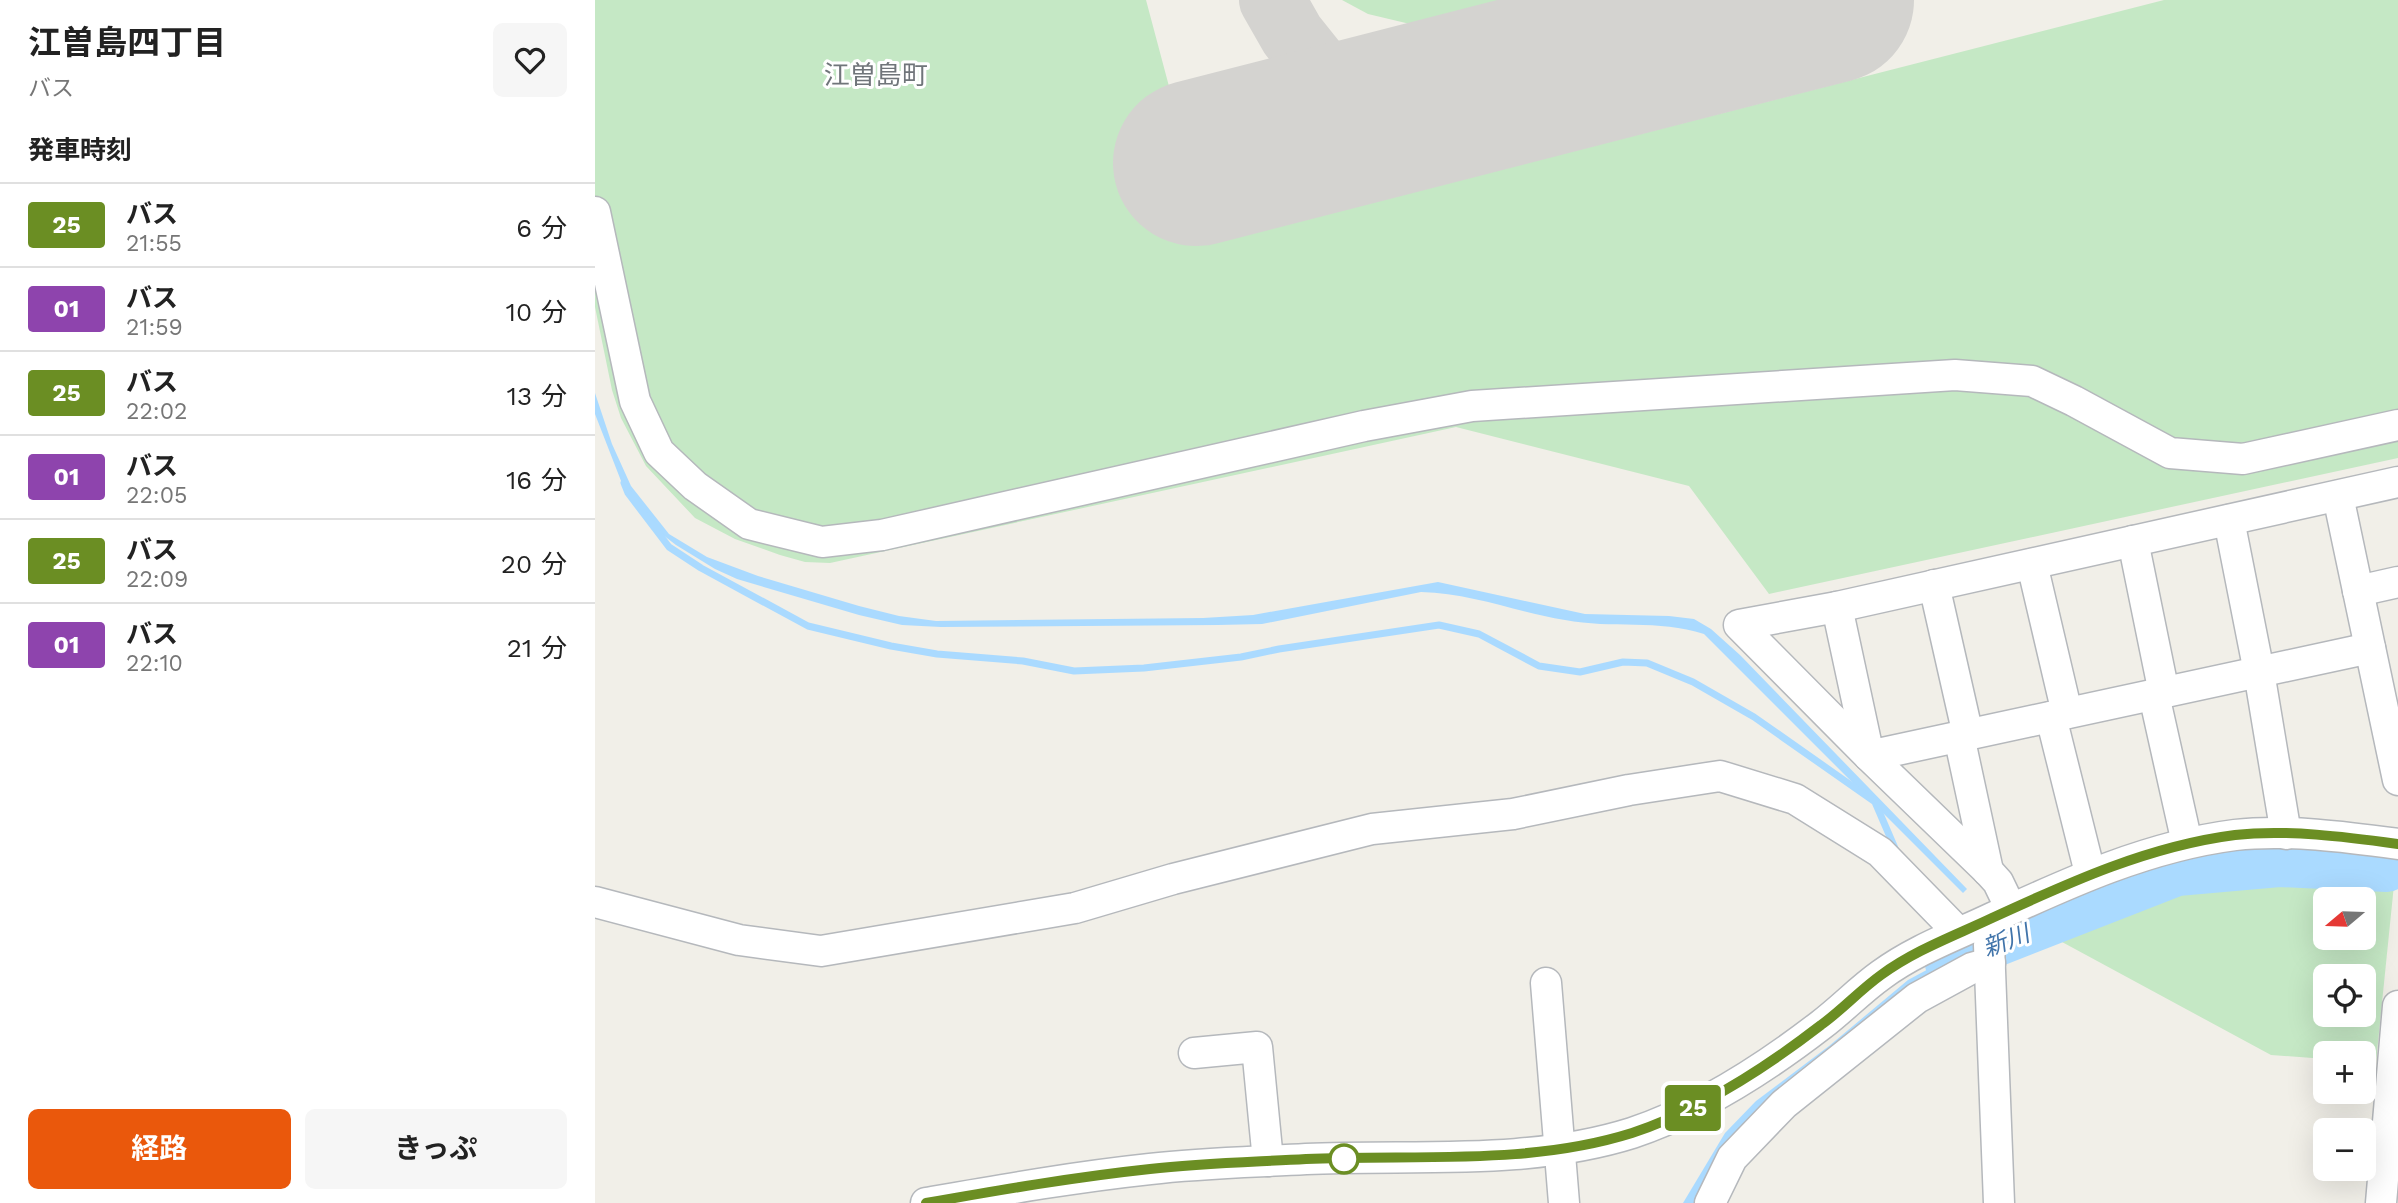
<!DOCTYPE html>
<html lang="ja">
<meta charset="utf-8">
<style>
:root{--surface:#fff;--page:#f6f6f6;--text:#222;--muted:#767676;--line:#e0e0e0;--accent:#ea580c}
body{margin:0;font-family:"Work Sans","Noto Sans JP",sans-serif;background:var(--page);color:var(--text);height:100vh;display:flex;flex-direction:column;font-size:26px;white-space:nowrap}
*{box-sizing:border-box;margin:0}
p{font-size:23px;color:var(--muted)}
.icon{flex:none;width:38px;height:38px;fill:none;stroke:currentColor;stroke-width:2;stroke-linecap:round;stroke-linejoin:round}
.map{position:relative;flex:1;overflow:hidden}
.details{display:flex;flex-direction:column;background:var(--surface);width:595px}
.details>*{flex:none}
.badge{padding:0 14px;border-radius:5px;font-size:24px;line-height:46px}
.needle{width:46px;rotate:251deg}
.tools{position:absolute;left:1718px;top:887px;display:grid;gap:14px}
.tools a{display:grid;place-items:center;width:63px;height:63px;border-radius:10px;background:var(--surface);box-shadow:0 7px 28px #0002;font-size:35px}
.map>.badge{position:absolute;translate:-50% -50%;box-shadow:0 0 0 4px #fff}
h2{padding:0 28px;font-size:26px;line-height:63px}
.round{display:grid;place-items:center;flex:none;width:74px;height:74px;border-radius:10px;background:var(--page)}
.headline{display:flex;align-items:center;justify-content:space-between;height:119px;padding:0 28px}
h1{font-size:33px;font-weight:700;line-height:52px}
.action{display:flex;gap:14px;margin-top:auto;padding:14px 28px}
.action a{flex:1;height:80px;border-radius:10px;background:var(--accent);color:#fff;font-size:28px;font-weight:700;line-height:80px;text-align:center}
.action a+a{background:var(--page);color:var(--text)}
ul{padding:0;list-style:none}
li{display:flex;align-items:center;gap:21px;height:84px;padding:0 28px;border-top:2px solid var(--line)}
li div{flex:1}
li b{display:block;font-size:26px}
li em{font-style:normal}
li .badge{min-width:77px;font-weight:700;text-align:center}
main{display:flex;flex:1;min-height:0}
.map>svg:first-child{display:block}
.green{fill:#c5e8c5;fill-rule:evenodd}
.water{fill:#aadaff}
.lines{fill:none;stroke-linecap:round;stroke-linejoin:round}
.stream{stroke:#aadaff;stroke-width:7}
.river{stroke:#aadaff;stroke-width:44}
.taxiway{stroke:#d4d3d0;stroke-width:66}
.runway{stroke:#d4d3d0;stroke-width:166}
.minor-casing{stroke:#b5b8bc;stroke-width:33}
.minor{stroke:#fff;stroke-width:30}
.line-casing{stroke:#fff;stroke-width:16}
.line{stroke:#6b8e23;stroke-width:10}
.stop-dot{fill:#fff;stroke:#6b8e23;stroke-width:3.5}
.labels{text-anchor:middle;stroke-width:6;stroke-linejoin:round;paint-order:stroke}
.water-label{font-size:24px;font-style:italic;fill:#4174aa;stroke:#fff}
.quarter-label{font-size:26px;fill:#70757a;stroke:#fff}
</style>
<main>
<section class="details">
<div class="headline"><div><h1>江曽島四丁目</h1><p>バス</p></div><a class="round"><svg class="icon" aria-label="heart" viewBox="0 0 24 24"><path d="M12 20l-8-8c-3-5 5-10 8-4 3-6 11-1 8 4z"/></svg></a></div>
<h2>発車時刻</h2>
<ul>
<li><span class="badge" style="background:#6b8e23;color:#fff">25</span><div><b>バス</b><p>21:55</p></div><em>6 分</em></li>
<li><span class="badge" style="background:#8e44ad;color:#fff">01</span><div><b>バス</b><p>21:59</p></div><em>10 分</em></li>
<li><span class="badge" style="background:#6b8e23;color:#fff">25</span><div><b>バス</b><p>22:02</p></div><em>13 分</em></li>
<li><span class="badge" style="background:#8e44ad;color:#fff">01</span><div><b>バス</b><p>22:05</p></div><em>16 分</em></li>
<li><span class="badge" style="background:#6b8e23;color:#fff">25</span><div><b>バス</b><p>22:09</p></div><em>20 分</em></li>
<li><span class="badge" style="background:#8e44ad;color:#fff">01</span><div><b>バス</b><p>22:10</p></div><em>21 分</em></li>
</ul>
<div class="action"><a>経路</a><a>きっぷ</a></div>
</section>
<div class="map">
<svg width="1803" height="1203" viewBox="0 0 1803 1203">
<rect width="100%" height="100%" fill="#f1efe8"/>
<g class="green">
<path d="M0,0H551L616,244L1569,0H1803V458L1174,594L1094,486L861,427L235,563L210,562L185,555L140,539L100,518L51,466L26,418L17,390L0,307Z"/>
<path d="M747,0H909L815,24L773,14Z"/>
<path d="M1677,852L1801,865L1781,1062L1769,1061V1054H1731V1059L1676,1055L1428,921L1482,899L1594,860ZM1731,900H1769V938H1731ZM1731,976H1769V1015H1731Z"/>
</g>
<g class="water">
<path d="M0,393L17,444L36,486L74,534L112,557L163,576L264,606L304,616L341,621L608,618L658,615L843,582L990,614L1074,616L1099,619L1116,629L1145,655L1372,889L1368,893L1109,634C1063,619 1017,629 970,620C921,612 876,593 826,592L667,624L623,625L346,627L307,625L264,615L142,579L120,569L81,545L68,535L28,486L0,414Z"/>
<path d="M1662,853L1739,857L1738,869C1717,867 1695,863 1673,864C1582,869 1510,901 1426,934L1423,926L1462,908L1551,874L1593,861Z"/>
<path d="M1354,958L1359,968L1346,975L1104,1203H1088L1130,1133L1161,1101L1234,1046L1313,980Z"/>
</g>
<g class="lines">
<path class="stream" d="M29,483L33,493L74,547L106,568L213,626L296,646L342,654L428,661L479,671L549,668L646,657L684,649L844,625L884,634L944,666L985,672L1028,662L1052,663L1098,682L1159,717L1280,802L1302,853"/>
<path class="river" d="M1352,964L1582,874L1684,865L1792,870L1803,850"/>
<path class="taxiway" d="M677,0L697,35L721,65L785,116"/>
<path class="runway" d="M601,163L1236,0"/>
<defs>
<g id="minor">
<path d="M0,212L40,401L64,452L100,486L154,524L227,542L287,535L769,426L877,406L1360,375L1437,381L1479,401L1575,453L1648,459L1803,425"/>
<path d="M1743,496L1803,780"/>
<path d="M1634,520L1664,672L1691,834"/>
<path d="M1538,541L1569,693"/>
<path d="M1437,564L1472,713"/>
<path d="M1339,585L1373,735"/>
<path d="M1763,591L1803,582"/>
<path d="M1242,607L1274,756L1775,648"/>
<path d="M1559,695L1592,843"/>
<path d="M1456,717L1495,873"/>
<path d="M1364,736L1393,871"/>
<path d="M0,902L144,940L226,951L480,908L578,879L777,829L918,814L1034,790L1125,776L1200,799L1285,852L1363,932"/>
<path d="M1416,909L1403,882L1393,871L1274,756L1144,625L1242,607L1803,482"/>
<path d="M1394,945L1404,1203"/>
<path d="M951,983L969,1203"/>
<path d="M599,1053L662,1047L673,1161"/>
<path d="M331,1203C406,1190 480,1177 555,1169C607,1163 659,1162 711,1159C819,1154 932,1166 1037,1133C1106,1110 1169,1069 1226,1025C1247,1009 1265,990 1286,975C1320,950 1359,936 1397,918C1475,882 1554,846 1640,835C1691,829 1752,837 1803,844"/>
<path d="M1115,1203L1137,1158L1189,1104L1322,998L1377,968L1395,963"/>
<path d="M1786,1203L1803,1006"/>
</g>
</defs>
<use href="#minor" class="minor-casing"/>
<use href="#minor" class="minor"/>
</g>
<g class="lines">
<defs>
<path id="line" d="M331,1203C405,1190 480,1177 555,1169C606,1163 659,1162 711,1159C819,1154 932,1166 1037,1133C1106,1110 1169,1069 1226,1025C1247,1010 1265,990 1286,975C1320,950 1359,936 1397,918C1475,882 1554,846 1640,835C1691,829 1752,837 1803,844"/>
</defs>
<use href="#line" class="line-casing"/>
<use href="#line" class="line"/>
</g>
<circle class="stop-dot" cx="749" cy="1159" r="14"/>
<g class="labels">
<g class="water-label">
<text transform="translate(1411 941) rotate(-21)" y="8">新川</text>
</g>
<g class="quarter-label">
<text x="281" y="84">江曽島町</text>
</g>
</g>
</svg>
<div class="tools">
<a><svg class="needle" viewBox="-14 -14 28 28"><path d="M0-13l5 13h-10z" fill="#e53935"/><path d="M0 13l5-13h-10z" fill="#767676"/></svg></a>
<a><svg class="icon" aria-label="locate" viewBox="0 0 24 24"><circle cx="12" cy="12" r="6"/><path d="M12 2v4M12 18v4M2 12h4M18 12h4"/></svg></a>
<a>+</a>
<a>−</a>
</div>
<b class="badge" style="left:1098px;top:1108px;background:#6b8e23;color:#fff">25</b>
</div>
</main>
